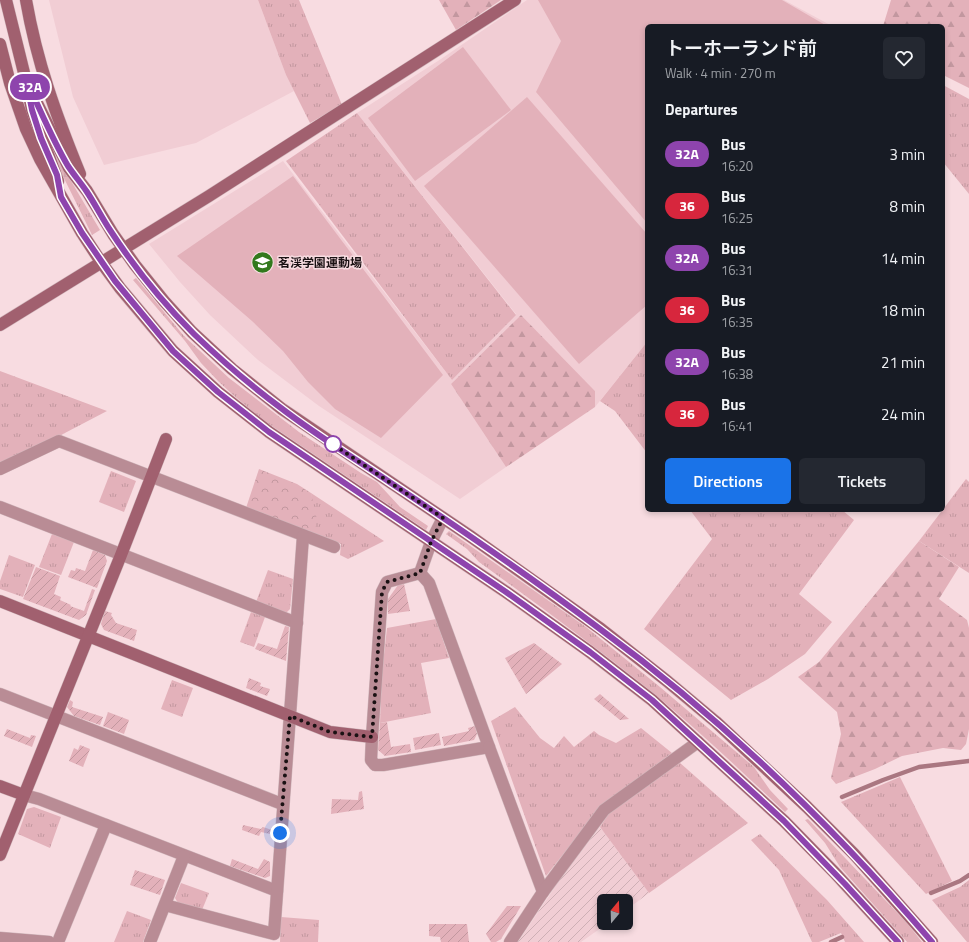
<!DOCTYPE html>
<meta charset="utf-8">
<style>
:root{--surface:#171b24;--page:#242831;--text:#f1f3f6;--muted:#9ea1a6;--accent:#1a73e8}
body{margin:0;font-family:"Titillium Web","Noto Sans JP",sans-serif;background:var(--page);color:var(--text);height:100vh;display:flex;flex-direction:column;font-size:15px;white-space:nowrap}
*{box-sizing:border-box;margin:0}
p{font-size:13px;color:var(--muted)}
.icon{flex:none;width:22px;height:22px;fill:none;stroke:currentColor;stroke-width:2;stroke-linecap:round;stroke-linejoin:round}
.map{position:relative;flex:1;overflow:hidden}
.details{position:absolute;left:645px;top:24px;width:300px;height:488px;display:flex;flex-direction:column;background:var(--surface);border-radius:6px;box-shadow:0 2px 6px #0003}
.details>*{flex:none}
.badge{padding:0 8px;border-radius:13px;font-size:14px;line-height:26px}
.needle{width:26px;rotate:19deg}
.buttons{position:absolute;left:597px;top:894px;display:grid;gap:8px}
.buttons a{display:grid;place-items:center;width:36px;height:36px;border-radius:6px;background:var(--surface);box-shadow:0 2px 6px #0003;font-size:20px}
.you{position:absolute;width:20px;height:20px;margin:-10px;border:3px solid #fff;border-radius:50%;background:#1a73e8;box-shadow:0 0 0 6px #1a73e833}
.map>.badge{position:absolute;translate:-50% -50%;box-shadow:0 0 0 2px #fff}
h2{padding:0 20px;font-size:15px;line-height:36px}
.round{display:grid;place-items:center;flex:none;width:42px;height:42px;border-radius:6px;background:var(--page)}
.headline{display:flex;align-items:center;justify-content:space-between;height:68px;padding:0 20px}
h1{font-size:19px;font-weight:600;line-height:30px}
.button{display:flex;gap:8px;margin-top:auto;padding:8px 20px}
.button a{flex:1;height:46px;border-radius:6px;background:var(--accent);color:#fff;font-size:16px;font-weight:600;line-height:46px;text-align:center}
.button a+a{background:var(--page);color:var(--text)}
ul{padding:0;list-style:none}
li{display:flex;align-items:center;gap:12px;height:52px;padding:0 20px}
li div{flex:1}
li b{display:block;font-size:15px}
li em{font-style:normal}
li .badge{min-width:44px;font-weight:700;text-align:center}
.map>svg:first-child{display:block}
.built{fill:#f1cdd4}
.industrial{fill:url(#industrial-furrows)}
.grass{fill:url(#grass-tufts)}
.forest{fill:url(#forest-firs)}
.park{fill:url(#park-crowns)}
.garden{fill:url(#garden-furrows)}
.pitch{fill:#e3b1ba}
.lines{fill:none;stroke-linecap:round;stroke-linejoin:round}
.stream{stroke:#aa7781;stroke-width:4.5}
.street-casing{stroke:#d0b7bc;stroke-width:13}
.secondary-casing{stroke:#d0b7bc;stroke-width:13}
.street{stroke:#b98c95;stroke-width:12}
.secondary{stroke:#a1606f;stroke-width:12}
.line-casing{stroke:#fff;stroke-width:9}
.line{stroke:#8e44ad;stroke-width:6}
.walk{stroke:#1a1113;stroke-width:4;stroke-dasharray:0 7.2}
.stop-dot{fill:#fff;stroke:#8e44ad;stroke-width:2}
.labels{text-anchor:middle;stroke-width:3;stroke-linejoin:round;paint-order:stroke}
.poi-label{font-size:12px;font-weight:bold;fill:#1a1113;stroke:#f8dce1;text-anchor:start}
</style>
<div class="map">
<svg width="969" height="942" viewBox="0 0 969 942">
<defs>
<pattern id="industrial-furrows" width="10" height="10" patternUnits="userSpaceOnUse"><rect width="10" height="10" fill="#f1cdd4"/><path d="M-1 1l2-2M0 10L10 0M9 11l2-2" fill="none" stroke="#ceafb5"/></pattern>
<pattern id="grass-tufts" width="24" height="20" patternUnits="userSpaceOnUse"><rect width="24" height="20" fill="#e3b1ba"/><path d="M3 7l-1-3M5 7V3M7 7l1-3M15 17l-1-3M17 17v-4M19 17l1-3" fill="none" stroke="#c2979f"/></pattern>
<pattern id="forest-firs" width="22" height="20" patternUnits="userSpaceOnUse"><rect width="22" height="20" fill="#e3b1ba"/><path d="M5 1l3.5 6h-7zM16 11l3.5 6h-7z" fill="#c2979f"/></pattern>
<pattern id="park-crowns" width="20" height="18" patternUnits="userSpaceOnUse"><rect width="20" height="18" fill="#e3b1ba"/><path d="M2 6a3 3 0 1 1 6 0M12 15a3 3 0 1 1 6 0" fill="none" stroke="#c2979f"/></pattern>
<pattern id="garden-furrows" width="10" height="10" patternUnits="userSpaceOnUse"><rect width="10" height="10" fill="#e3b1ba"/><path d="M-1 1l2-2M0 10L10 0M9 11l2-2" fill="none" stroke="#c2979f"/></pattern>
</defs>
<rect width="100%" height="100%" fill="#f8dce1"/>
<g class="built">
<path d="M49,0H258L286,75L294,91L196,143L104,165L73,97Z"/>
<path d="M527,0H784L832,26H647V342L595,407V391L521,315L451,384L506,467L460,499L319,406L258,360L210,315L180,282L149,244L283,161L452,380L516,314L357,113L441,59Z"/>
</g>
<path class="industrial" d="M600,827L649,893L626,910V901H604V923H608L581,942H518L559,881Z"/>
<g class="grass">
<path d="M258,0H299L342,105L310,123L286,75Z"/>
<path d="M943,85L969,99V194L943,162Z"/>
<path d="M357,113L516,315L452,380L286,161Z"/>
<path d="M44,124L58,159L100,230L92,235L56,162Z"/>
<path d="M136,278L184,336L229,378L299,432L361,473L377,482L400,507L428,526L426,530L263,420L232,394L218,381L201,363L185,341L133,280Z"/>
<path d="M647,342V453L615,411L600,401Z"/>
<path d="M0,371L107,411L63,434L0,465Z"/>
<path d="M111,471L136,481L124,512L99,502Z"/>
<path d="M966,479L969,482V573L919,541Z"/>
<path d="M311,493L384,541L348,559L340,555L341,544L314,534Z"/>
<path d="M690,510H842L854,520L799,594L832,622L805,654L768,679L731,700L644,629L712,539Z"/>
<path d="M449,531L586,627L660,687L754,767L770,790L788,809L785,812C740,770 695,727 647,688C592,644 536,603 479,562L467,549L446,534Z"/>
<path d="M52,534L74,542L61,575L39,567Z"/>
<path d="M9,555L35,565L23,597L0,589V581Z"/>
<path d="M268,570L293,579L290,609L286,613L256,602Z"/>
<path d="M251,612L265,617L254,647L240,642Z"/>
<path d="M436,619L449,658L421,663L431,713L380,723L382,672L387,628Z"/>
<path d="M172,680L193,688L182,717L161,709Z"/>
<path d="M515,707L540,738L554,748L564,736L574,747L594,731L599,735L616,743L641,728L672,753L602,805L546,876L491,721Z"/>
<path d="M679,762L748,823L649,893L600,827L609,813Z"/>
<path d="M900,777L952,881L926,894L841,802Z"/>
<path d="M34,807L61,817L50,848L18,834L27,809Z"/>
<path d="M808,819L907,923L922,942H907L840,867L825,843L805,820Z"/>
<path d="M760,834L827,900L864,942H845L841,933L819,942H812L779,870L751,840Z"/>
<path d="M969,880V942H967L932,900L960,887Z"/>
<path d="M181,883L209,893L202,910L178,903L175,898Z"/>
<path d="M127,911L151,920L143,942H114Z"/>
<path d="M281,917L319,920L318,942H280Z"/>
</g>
<g class="forest">
<path d="M439,0H501L456,30Z"/>
<path d="M891,0H969V88L943,75V26H883Z"/>
<path d="M521,315L595,391V407L506,467L451,384Z"/>
<path d="M919,541L959,567L939,599L967,620L969,628V729L966,744L961,750L943,748L902,756L875,769L836,784L831,778L841,734L837,712L798,677L819,662Z"/>
</g>
<path class="park" d="M259,469L297,484L311,493L317,520L314,534L246,508Z"/>
<g class="garden">
<path d="M93,550L105,555L107,561L97,588L68,577L71,570L75,571L76,568L85,571Z"/>
<path d="M36,567L60,576L54,594L61,597L60,600L71,605L70,606L84,611L92,589L95,590L86,615L79,620L23,599Z"/>
<path d="M404,584L410,611L388,614V599L398,585Z"/>
<path d="M105,611L112,613L111,615L116,623L137,630L134,641L104,630L101,624Z"/>
<path d="M285,626L289,627L286,661L255,649L258,643L277,649Z"/>
<path d="M534,643L562,664L526,694L505,658Z"/>
<path d="M249,678L261,683L260,686L270,689L267,696L246,688Z"/>
<path d="M600,694L629,719L620,720L594,699Z"/>
<path d="M70,700L73,702L72,707L103,717L100,725L74,716L67,707Z"/>
<path d="M108,712L129,720L124,734L103,726Z"/>
<path d="M387,722L391,747L410,744L411,752L385,756L378,750L380,723Z"/>
<path d="M475,726L477,734L474,740L444,746L442,737L469,731L468,728Z"/>
<path d="M7,729L30,738L31,735L36,736L32,747L4,736Z"/>
<path d="M439,733L441,745L415,750L413,738Z"/>
<path d="M80,745L90,749L83,767L69,761L74,748L78,750Z"/>
<path d="M362,791L364,809L331,814L332,799L358,800L359,792Z"/>
<path d="M243,825L261,829L263,827L272,830L270,834L261,832L259,836L242,830Z"/>
<path d="M232,859L258,869L264,859L270,862V876L265,878L230,866Z"/>
<path d="M135,870L165,880L160,895L130,885Z"/>
<path d="M507,906H521L501,939L496,942H491L486,934Z"/>
<path d="M429,924H467L469,942H441L440,937L429,936Z"/>
</g>
<g class="pitch">
<path d="M538,0H782L827,26H647V223L536,92L561,41Z"/>
<path d="M463,47L511,110L415,181L368,118Z"/>
<path d="M527,97L647,234V305L579,364L424,186Z"/>
<path d="M293,176L443,375L381,438L335,409L308,382L283,351L252,321L177,256Z"/>
</g>
<g class="lines">
<g class="stream">
<path d="M842,797L883,780L919,767L969,761"/>
<path d="M931,893L960,881L969,875"/>
<path d="M831,942L842,937"/>
</g>
<defs>
<g id="street">
<path d="M0,469L59,441L334,547"/>
<path d="M0,507L297,623"/>
<path d="M420,573L429,583L489,747L383,765H375L371,760L372,737L382,592L387,582Z"/>
<path d="M420,573L431,542L443,518"/>
<path d="M0,694L282,804"/>
<path d="M489,747L543,892"/>
<path d="M24,795L39,799L277,891"/>
<path d="M165,905L274,934L303,536"/>
<path d="M0,938L49,942"/>
<path d="M58,942L106,825"/>
<path d="M150,942L184,856"/>
<path d="M510,942L543,892L604,810L698,742"/>
</g>
<g id="secondary">
<path d="M6,0L26,81L32,110L58,181"/>
<path d="M26,0C37,63 56,115 80,174"/>
<path d="M0,44L10,83L26,129L40,159L82,233L101,262L120,288L173,351L218,392L269,432L506,592L590,652L652,700L784,821L835,873L898,942"/>
<path d="M26,81L69,168L87,191L113,234L135,265L164,301L192,332L232,369L282,409L470,536L601,629L667,681L716,722L807,807L854,854L932,942"/>
<path d="M0,325L209,196L515,0"/>
<path d="M0,601L330,732L372,737"/>
<path d="M0,786L24,795"/>
<path d="M0,855L121,555L166,439"/>
</g>
</defs>
<use href="#street" class="street-casing"/>
<use href="#secondary" class="secondary-casing"/>
<use href="#street" class="street"/>
<use href="#secondary" class="secondary"/>
</g>
<g class="lines">
<defs>
<path id="line" d="M898,942L845,884L784,821L652,700L590,652L506,592L269,432L218,392L173,351L115,281L82,233L61,197L57,175L41,138L32,110L26,80C40,109 52,139 68,166C74,175 81,183 87,192C95,204 102,218 110,230C134,267 163,303 194,334C221,360 250,385 281,408C316,435 354,458 391,483C462,530 532,578 600,629C723,719 833,826 932,942"/>
</defs>
<use href="#line" class="line-casing"/>
<use href="#line" class="line"/>
<path class="walk" d="M280,833L290,716L330,732L372,737L382,592L387,582L420,573L431,542L443,518L331,443L333,444"/>
</g>
<defs>
<symbol id="school-disc" viewBox="-11 -11 22 22"><circle r="9.5" fill="#32791d" stroke="#f8dce1"/><path d="M0-5L7-2L0 1L-7-2ZM-4 1L0 2.5L4 1V4Q0 6-4 4Z" fill="#fff"/></symbol>
</defs>
<g fill-rule="evenodd">
<use href="#school-disc" x="250" y="250" width="25" height="25"/>
</g>
<circle class="stop-dot" cx="333" cy="444" r="8"/>
<g class="labels">
<g class="poi-label">
<text x="278" y="267">茗渓学園運動場</text>
</g>
</g>
</svg>
<div class="buttons">
<a><svg class="needle" viewBox="-14 -14 28 28"><path d="M0-13l5 13h-10z" fill="#e53935"/><path d="M0 13l5-13h-10z" fill="#9ea1a6"/></svg></a>
</div>
<div class="you" style="left:280px;top:833px"></div>
<b class="badge" style="left:30px;top:87px;background:#8e44ad;color:#fff">32A</b>
<section class="details">
<div class="headline"><div><h1>トーホーランド前</h1><p>Walk · 4 min · 270 m</p></div><a class="round"><svg class="icon" aria-label="heart" viewBox="0 0 24 24"><path d="M12 20l-8-8c-3-5 5-10 8-4 3-6 11-1 8 4z"/></svg></a></div>
<h2>Departures</h2>
<ul>
<li><span class="badge" style="background:#8e44ad;color:#fff">32A</span><div><b>Bus</b><p>16:20</p></div><em>3 min</em></li>
<li><span class="badge" style="background:#d7263d;color:#fff">36</span><div><b>Bus</b><p>16:25</p></div><em>8 min</em></li>
<li><span class="badge" style="background:#8e44ad;color:#fff">32A</span><div><b>Bus</b><p>16:31</p></div><em>14 min</em></li>
<li><span class="badge" style="background:#d7263d;color:#fff">36</span><div><b>Bus</b><p>16:35</p></div><em>18 min</em></li>
<li><span class="badge" style="background:#8e44ad;color:#fff">32A</span><div><b>Bus</b><p>16:38</p></div><em>21 min</em></li>
<li><span class="badge" style="background:#d7263d;color:#fff">36</span><div><b>Bus</b><p>16:41</p></div><em>24 min</em></li>
</ul>
<div class="button"><a>Directions</a><a>Tickets</a></div>
</section>
</div>
